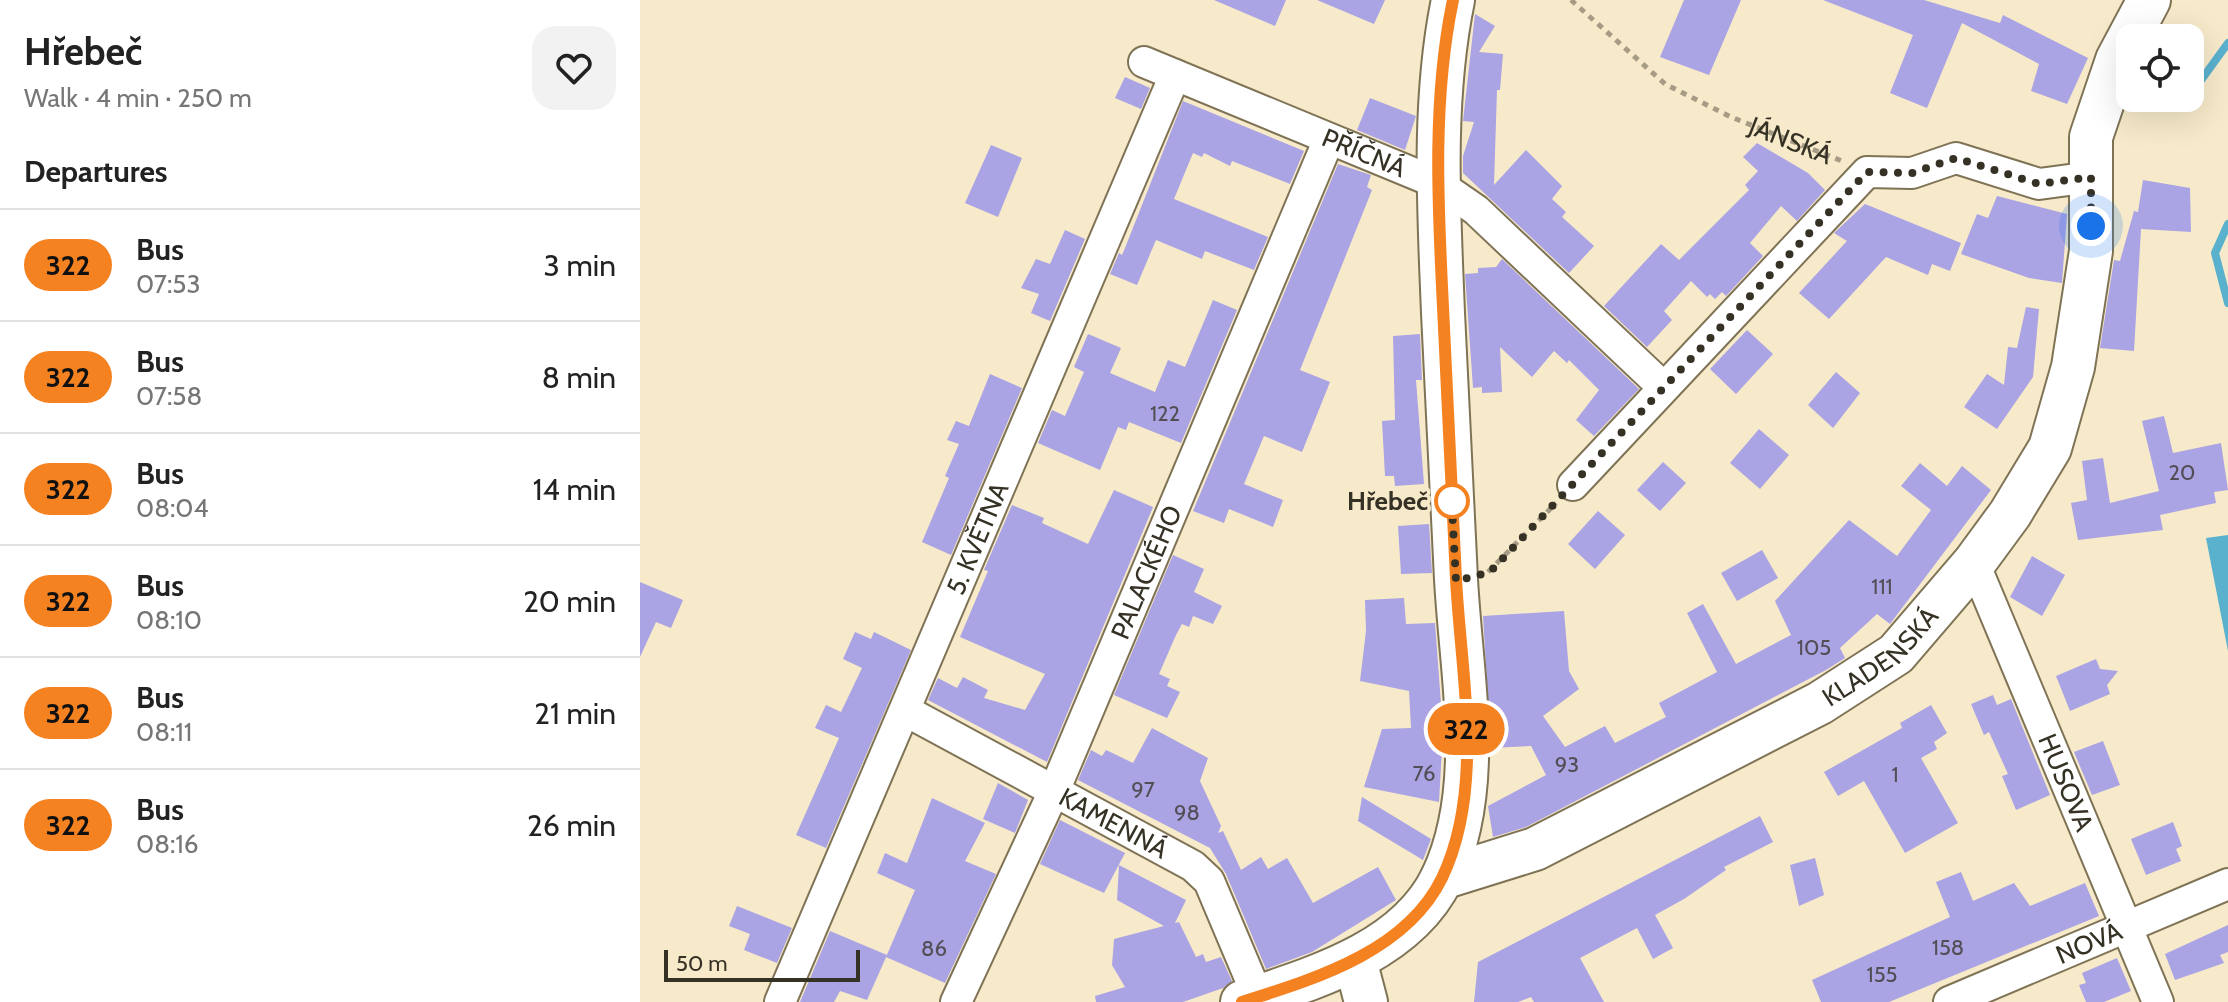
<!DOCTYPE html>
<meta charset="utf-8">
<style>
:root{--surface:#fff;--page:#f2f2f2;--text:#222;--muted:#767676;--line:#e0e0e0}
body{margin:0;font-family:Cabin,sans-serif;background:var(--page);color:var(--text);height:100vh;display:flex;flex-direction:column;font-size:30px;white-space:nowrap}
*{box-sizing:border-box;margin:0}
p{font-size:26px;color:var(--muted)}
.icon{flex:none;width:44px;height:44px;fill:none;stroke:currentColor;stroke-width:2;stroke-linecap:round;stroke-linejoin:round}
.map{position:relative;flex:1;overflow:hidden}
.drawer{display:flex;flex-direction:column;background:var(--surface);width:640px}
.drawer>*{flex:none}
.badge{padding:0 16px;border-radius:26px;font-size:28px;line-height:52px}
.tools{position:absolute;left:1476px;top:24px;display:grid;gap:16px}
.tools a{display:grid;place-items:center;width:88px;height:88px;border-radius:16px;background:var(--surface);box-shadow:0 8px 32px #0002;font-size:40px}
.scale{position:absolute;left:24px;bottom:20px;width:196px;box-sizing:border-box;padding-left:8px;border:4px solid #363125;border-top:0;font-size:22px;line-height:28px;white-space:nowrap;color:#363125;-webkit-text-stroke:6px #f7eaca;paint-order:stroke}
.you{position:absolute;width:40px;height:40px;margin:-20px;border:6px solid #fff;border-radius:50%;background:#1a73e8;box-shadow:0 0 0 12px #1a73e833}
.map>.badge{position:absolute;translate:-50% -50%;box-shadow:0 0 0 4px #fff}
h2{padding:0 24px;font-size:30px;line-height:72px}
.round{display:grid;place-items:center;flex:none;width:84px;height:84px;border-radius:24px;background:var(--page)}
.overview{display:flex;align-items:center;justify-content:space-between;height:136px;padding:0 24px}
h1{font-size:38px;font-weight:700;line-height:60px}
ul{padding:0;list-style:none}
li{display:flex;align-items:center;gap:24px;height:112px;padding:0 24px;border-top:2px solid var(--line)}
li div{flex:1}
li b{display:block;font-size:30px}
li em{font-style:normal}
li .badge{min-width:88px;font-weight:700;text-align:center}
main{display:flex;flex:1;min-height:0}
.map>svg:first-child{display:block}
.water{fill:#5ab1ce}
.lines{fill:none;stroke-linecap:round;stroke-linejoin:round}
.stream{stroke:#5ab1ce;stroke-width:8}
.building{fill:#aaa3e4}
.street-casing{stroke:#7f7356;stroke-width:34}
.secondary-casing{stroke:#7f7356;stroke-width:46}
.path{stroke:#a69c85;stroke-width:5;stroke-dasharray:6 6;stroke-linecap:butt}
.street{stroke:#fff;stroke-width:30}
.secondary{stroke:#fff;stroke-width:42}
.line-casing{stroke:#fff;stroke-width:18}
.line{stroke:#f58220;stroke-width:12}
.walk{stroke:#363125;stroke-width:8;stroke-dasharray:0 14.4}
.stop-dot{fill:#fff;stroke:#f58220;stroke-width:4}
.labels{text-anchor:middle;stroke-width:7;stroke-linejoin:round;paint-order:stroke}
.number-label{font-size:22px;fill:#534e55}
.street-label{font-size:26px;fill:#363125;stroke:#f7eaca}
.stop-label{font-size:26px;font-weight:bold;fill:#363125;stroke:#f7eaca;text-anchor:end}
</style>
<main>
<section class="drawer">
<div class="overview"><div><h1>Hřebeč</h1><p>Walk · 4 min · 250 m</p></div><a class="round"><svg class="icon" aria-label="heart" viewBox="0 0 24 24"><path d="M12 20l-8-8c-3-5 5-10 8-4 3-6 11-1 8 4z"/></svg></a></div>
<h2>Departures</h2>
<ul>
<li><span class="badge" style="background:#f58220;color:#111">322</span><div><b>Bus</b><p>07:53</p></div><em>3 min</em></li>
<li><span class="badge" style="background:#f58220;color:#111">322</span><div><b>Bus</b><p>07:58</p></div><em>8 min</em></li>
<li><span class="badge" style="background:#f58220;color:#111">322</span><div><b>Bus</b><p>08:04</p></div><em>14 min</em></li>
<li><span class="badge" style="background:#f58220;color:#111">322</span><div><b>Bus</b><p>08:10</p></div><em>20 min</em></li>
<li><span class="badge" style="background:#f58220;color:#111">322</span><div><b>Bus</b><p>08:11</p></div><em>21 min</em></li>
<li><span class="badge" style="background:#f58220;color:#111">322</span><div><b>Bus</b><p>08:16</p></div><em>26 min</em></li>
</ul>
</section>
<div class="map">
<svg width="1588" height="1002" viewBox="0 0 1588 1002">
<rect width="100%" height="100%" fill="#f7eaca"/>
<path class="water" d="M1588,535V651L1566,538Z"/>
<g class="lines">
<g class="stream">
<path d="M1559,83L1588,43"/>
<path d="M1588,224L1575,253L1588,303"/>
</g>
</g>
<g class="building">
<path d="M574,0H646L635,26Z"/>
<path d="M677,0H745L734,24Z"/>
<path d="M1044,0H1101L1069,75L1020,57Z"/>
<path d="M1183,0H1284L1360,23L1363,15L1448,58L1427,104L1391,91L1399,64L1322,23L1287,108L1250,93L1273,35Z"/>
<path d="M835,14L855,26L839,52L863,54L860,90H857L854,185L886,150L922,186L912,199L926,212L922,217L954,246L929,273L823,173V156L834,122L823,121Z"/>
<path d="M485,77L510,88L501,109L475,98Z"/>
<path d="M730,98L776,116L765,150L717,130Z"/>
<path d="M543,101L664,151L650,184L592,161L590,166L564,153L562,157L553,153L534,199L628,237L614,270L565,251L562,259L516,240L497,285L470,274L479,253L482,255L485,248Z"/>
<path d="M1117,143L1168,173L1185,190L1157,221L1141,206L1110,243L1123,256L1086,296L1082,292L1075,299L1070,294L1067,297L1051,281L1024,311L1032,320L1007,347L964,306L1021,244L1039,260L1109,190L1105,185L1118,171L1103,157Z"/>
<path d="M351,145L382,158L358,217L325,203Z"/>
<path d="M698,164L731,175L727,187L732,190L660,370L690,382L662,452L624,436L604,484L643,500L633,527L589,509L584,523L553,511Z"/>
<path d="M1503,180L1550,188L1551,232L1501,229L1494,351L1460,348L1474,260L1480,261L1494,211L1498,212Z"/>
<path d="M1357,196L1427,214L1422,283L1389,278L1321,254L1337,214L1348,218Z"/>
<path d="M1225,204L1321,243L1310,271L1292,264L1288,275L1246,257L1189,319L1159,293L1207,241L1194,233Z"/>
<path d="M425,230L445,239L410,321L391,313L399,294L381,288L396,259L410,264Z"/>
<path d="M862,259L999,389L954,436L936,420L959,390L929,360L927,363L914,351L892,377L860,347L862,392L842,393V387L833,388L825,274L838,273V268L856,267Z"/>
<path d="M573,300L597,310L541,443L489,422L486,430L478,427L460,470L398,443L412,410L425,416L444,372L434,367L448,334L481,348L470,373L515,392L528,360L545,367Z"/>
<path d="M1386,307L1399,309L1393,377L1357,429L1324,407L1347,374L1364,385L1368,347L1377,348Z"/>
<path d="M1107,330L1133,354L1096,394L1070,369Z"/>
<path d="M780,334L782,380H776L784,484L755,486L754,476H745L742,421L755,420L753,336Z"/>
<path d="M1196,372L1220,393L1193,428L1168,405Z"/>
<path d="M350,374L382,388L311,555L282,542L309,478L305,476L319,444L307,440L316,421L329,426Z"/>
<path d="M1524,416L1533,453L1581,443L1588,490L1574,492L1576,503L1520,515L1523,530L1438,540L1431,503L1447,500L1442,461L1463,458L1470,503L1519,491L1502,421Z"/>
<path d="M1119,429L1149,455L1120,489L1090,463Z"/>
<path d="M1023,462L1046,483L1020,511L997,490Z"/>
<path d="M1280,463L1307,486L1322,466L1351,490L1250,624L1237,614L1200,648L1205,658L1186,670L886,827L853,837L848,806L906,775L891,746L851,748L843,616L924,611L929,671L939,689L903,716L925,747L965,726L975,743L1026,717L1019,703L1077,672L1047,613L1063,604L1096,664L1151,635L1135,601L1209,520L1257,556L1291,510L1261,486Z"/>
<path d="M474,490L513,507L407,762L288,700L298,678L317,688L323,677L348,690L344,698L385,710L405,674L320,637L348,571L344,570L372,505L404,518L402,523L448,544Z"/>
<path d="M958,511L985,535L955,569L928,544Z"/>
<path d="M789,524L792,573L761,574L758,526Z"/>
<path d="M1122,550L1138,578L1097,601L1081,573Z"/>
<path d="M533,555L564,569L554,592L582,606L573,624L553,616L549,627L542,624L536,635L519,674L530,679L527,686L540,692L527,718L474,695Z"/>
<path d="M1392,556L1425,575L1402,616L1370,597Z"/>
<path d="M0,582L43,600L31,628L16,622L0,657Z"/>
<path d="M764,598L766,624L795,623L803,731L799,802L724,787L742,729L771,728L769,691L720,681L726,631L725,600Z"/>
<path d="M215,632L231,639L234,632L271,650L186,848L156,835L199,738L175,728L186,705L201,712L222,668L203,659Z"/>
<path d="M1456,659L1460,669L1478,671L1467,685L1470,694L1430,711L1416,676Z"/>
<path d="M1353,695L1357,705L1371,699L1410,795L1376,810L1362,776L1368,774L1349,732L1344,735L1331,704Z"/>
<path d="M1291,705L1307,733L1294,742L1297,749L1281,758L1318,823L1265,853L1224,781L1198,796L1184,772L1262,728L1260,723Z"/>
<path d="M512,728L568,758L560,781L581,826L578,833L583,831L601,870L621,857L628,869L647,858L673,903L738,867L756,900L672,952L626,969L586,874L570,848L438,780L451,750L462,756L466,750L493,763Z"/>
<path d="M1463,741L1480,785L1452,795L1434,752Z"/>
<path d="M358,783L388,800L375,833L343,819Z"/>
<path d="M722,797L791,839L783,860L718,821Z"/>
<path d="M292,798L345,823L325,861L356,874L305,983L246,957L275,890L237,873L245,853L267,863Z"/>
<path d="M1120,816L1133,842L1084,867L1086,870L1044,899L1015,915L1033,948L1013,959L997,928L940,958L964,1002H894L891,997L878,1002H834L838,962Z"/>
<path d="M420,820L485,853L464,893L400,864Z"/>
<path d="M1533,822L1542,846L1536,849L1541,861L1506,875L1491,839Z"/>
<path d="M1175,858L1184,895L1159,906L1150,865Z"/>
<path d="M479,865L546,900L535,923L539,922L556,957L563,954L566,962L581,957L592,981L583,988L543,1002H456L455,996L485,987L472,965L474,939L524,926L477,900Z"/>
<path d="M1321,872L1333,901L1374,883L1390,906L1445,883L1459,916L1249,1002H1181L1172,980L1310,917L1296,882Z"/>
<path d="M97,906L152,928L137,963L104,950L110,934L89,926Z"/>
<path d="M1588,925V952L1580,955L1584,963L1535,980L1525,954Z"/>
<path d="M190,931L247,955L227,1000L200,991L194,1002H160Z"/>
<path d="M1477,958L1491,991L1464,1002H1446L1439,985L1446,983L1442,973Z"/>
</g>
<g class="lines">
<defs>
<g id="street">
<path id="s2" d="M504,62L797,183L836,210L1023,387"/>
<path d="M933,485L1227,172L1272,173L1316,158L1399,184L1451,177"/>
<path id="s3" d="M1334,563L1518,1002"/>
<path id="s4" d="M266,711L553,866L569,881L618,997"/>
<path id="s5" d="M140,1002L535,75"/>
<path id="s6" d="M316,1002L415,789L689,139"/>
<path id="s7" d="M1309,1002L1588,884"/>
</g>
<g id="secondary">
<path id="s8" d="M802,878L895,849L1180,703L1256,654L1334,563L1370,514L1410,448L1433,367L1451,251V137L1477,60L1509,0"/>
<path d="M715,960L726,1002"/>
<path d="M602,1002C674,978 766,952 802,878C845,788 821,674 816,579C811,491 807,402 803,313C799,210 792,102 813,0"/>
</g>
</defs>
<use href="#street" class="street-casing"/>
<use href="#secondary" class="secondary-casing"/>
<g class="path">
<path id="s1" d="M931,0L1025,84L1091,117L1202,161"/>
<path d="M848,572L916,503"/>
</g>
<use href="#street" class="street"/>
<use href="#secondary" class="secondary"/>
</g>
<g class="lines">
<defs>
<path id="line" d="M602,1002C674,979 766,952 802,878C845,788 821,675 816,579C811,489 807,398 803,307C798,206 792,100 813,0"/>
</defs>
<use href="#line" class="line-casing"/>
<use href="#line" class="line"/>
<path class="walk" d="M812,501L811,489L816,581L850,572L1227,172L1272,173L1316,158L1399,184L1451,177V226"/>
</g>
<circle class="stop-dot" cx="812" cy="501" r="16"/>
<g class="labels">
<g class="number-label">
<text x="525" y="421">122</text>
<text x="1542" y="480">20</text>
<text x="1242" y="594">111</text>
<text x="1174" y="655">105</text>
<text x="927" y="772">93</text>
<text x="784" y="781">76</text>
<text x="1255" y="782">1</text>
<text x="503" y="797">97</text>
<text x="547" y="820">98</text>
<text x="1308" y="955">158</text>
<text x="294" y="956">86</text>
<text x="1242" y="982">155</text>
</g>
<g class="street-label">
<text dy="9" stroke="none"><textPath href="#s1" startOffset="264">JÁNSKÁ</textPath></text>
<text dy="9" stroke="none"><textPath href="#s2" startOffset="238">PŘÍČNÁ</textPath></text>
<text dy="9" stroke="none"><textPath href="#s5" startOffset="504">5. KVĚTNA</textPath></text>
<text dy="9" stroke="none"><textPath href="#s6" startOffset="470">PALACKÉHO</textPath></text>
<text dy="9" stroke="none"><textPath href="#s8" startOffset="494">KLADENSKÁ</textPath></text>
<text dy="9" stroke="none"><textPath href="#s3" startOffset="238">HUSOVA</textPath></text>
<text dy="9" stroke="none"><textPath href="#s4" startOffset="236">KAMENNÁ</textPath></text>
<text dy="9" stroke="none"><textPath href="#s7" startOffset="152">NOVÁ</textPath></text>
</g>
<g class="stop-label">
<text x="788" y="510">Hřebeč</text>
</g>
</g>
</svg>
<div class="tools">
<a><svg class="icon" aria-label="locate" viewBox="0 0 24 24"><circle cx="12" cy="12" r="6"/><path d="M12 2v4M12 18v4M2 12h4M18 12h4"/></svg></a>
</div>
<div class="scale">50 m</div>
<div class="you" style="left:1451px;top:226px"></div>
<b class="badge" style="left:826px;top:729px;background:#f58220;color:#111">322</b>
</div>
</main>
